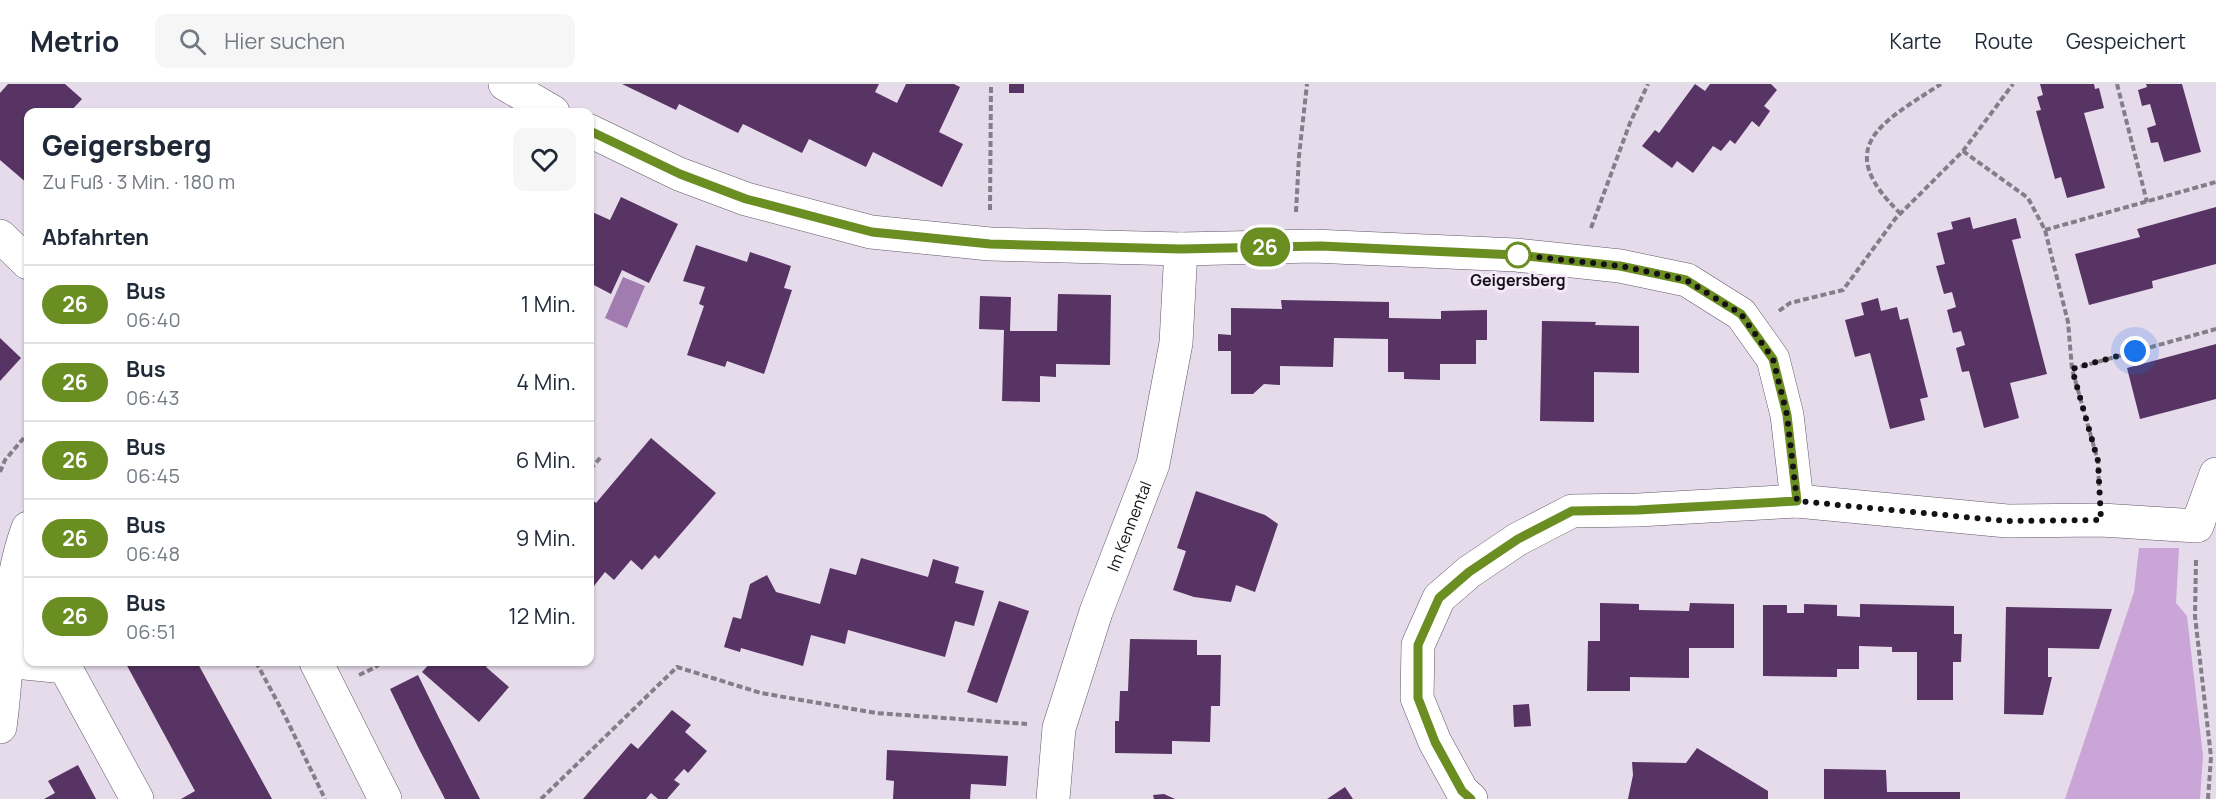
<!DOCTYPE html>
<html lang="de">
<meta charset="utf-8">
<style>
:root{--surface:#fff;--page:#f6f6f7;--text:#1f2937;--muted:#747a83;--line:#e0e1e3}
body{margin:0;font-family:Manrope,sans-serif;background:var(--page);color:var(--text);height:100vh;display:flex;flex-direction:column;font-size:22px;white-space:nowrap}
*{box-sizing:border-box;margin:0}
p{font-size:20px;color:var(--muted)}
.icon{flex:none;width:33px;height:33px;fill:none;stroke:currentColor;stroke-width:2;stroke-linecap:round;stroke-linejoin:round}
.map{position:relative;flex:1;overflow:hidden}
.panel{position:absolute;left:24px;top:24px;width:570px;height:558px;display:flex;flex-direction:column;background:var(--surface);border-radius:12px;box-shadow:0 2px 4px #0004}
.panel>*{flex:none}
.badge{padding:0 12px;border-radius:20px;font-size:21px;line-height:39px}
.you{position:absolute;width:30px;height:30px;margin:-15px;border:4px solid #fff;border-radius:50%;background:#1a73e8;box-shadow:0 0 0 9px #1a73e833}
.map>.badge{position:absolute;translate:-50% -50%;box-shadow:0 0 0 3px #fff}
h2{padding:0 18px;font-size:22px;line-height:54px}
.round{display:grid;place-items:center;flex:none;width:63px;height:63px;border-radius:12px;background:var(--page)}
.headline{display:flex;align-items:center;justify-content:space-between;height:102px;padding:0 18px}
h1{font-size:28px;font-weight:800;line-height:45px}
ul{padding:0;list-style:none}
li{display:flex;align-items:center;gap:18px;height:78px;padding:0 18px;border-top:2px solid var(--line)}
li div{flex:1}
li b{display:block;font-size:22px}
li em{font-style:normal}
li .badge{min-width:66px;font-weight:700;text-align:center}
header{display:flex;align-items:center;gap:36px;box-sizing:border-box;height:84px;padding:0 30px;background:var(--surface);border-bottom:2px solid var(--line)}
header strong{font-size:28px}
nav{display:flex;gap:33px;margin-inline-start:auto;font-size:21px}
.search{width:420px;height:54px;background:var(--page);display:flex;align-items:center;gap:15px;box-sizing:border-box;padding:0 21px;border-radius:12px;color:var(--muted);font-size:22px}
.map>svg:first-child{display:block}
.green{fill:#c9a6d7}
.water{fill:#a17cb1}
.building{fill:#573464}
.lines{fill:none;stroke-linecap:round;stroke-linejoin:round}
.minor-casing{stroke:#615766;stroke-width:34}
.path{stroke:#857d88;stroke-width:4;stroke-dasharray:6 3;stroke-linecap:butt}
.minor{stroke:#fff;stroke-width:33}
.line-casing{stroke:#fff;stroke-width:14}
.line{stroke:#6b8e23;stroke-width:9}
.walk{stroke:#151116;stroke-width:6;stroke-dasharray:0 10.8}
.stop-dot{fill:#fff;stroke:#6b8e23;stroke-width:3}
.labels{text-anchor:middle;stroke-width:6;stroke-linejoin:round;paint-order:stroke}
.stop-label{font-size:16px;font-weight:bold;fill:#151116;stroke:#f4e8f9}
.street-label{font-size:16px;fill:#151116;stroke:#f4e8f9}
</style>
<header>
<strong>Metrio</strong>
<div class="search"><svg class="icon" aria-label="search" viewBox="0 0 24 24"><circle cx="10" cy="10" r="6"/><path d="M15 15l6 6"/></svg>Hier suchen</div>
<nav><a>Karte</a><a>Route</a><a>Gespeichert</a></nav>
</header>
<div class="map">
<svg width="2216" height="715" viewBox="0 0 2216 715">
<rect width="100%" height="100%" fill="#e6dbeb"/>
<path class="green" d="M2139,464H2179L2176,519L2187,532L2203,672L2200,715H2065L2134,508Z"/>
<path class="water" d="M623,193L645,202L627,244L605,234Z"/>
<g class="building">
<path d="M8,0H65L82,15L70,28H28V100L0,76V9Z"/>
<path d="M622,0H879L875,8L897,19L906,0H954L960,3L939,48L963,60L942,103L873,68L866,83L809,55L802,69L743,40L738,49L679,20L676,26Z"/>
<rect x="1009" y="0" width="15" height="9"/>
<path d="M1695,0L1705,7L1710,0H1771L1777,6L1764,22L1770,27L1759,43L1752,37L1735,60L1730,56L1721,67L1713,62L1693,89L1677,77L1672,84L1642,62L1655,46L1659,49Z"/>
<path d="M2040,0H2094L2095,5L2099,4L2104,24L2084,29L2105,104L2067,114L2061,93L2055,95L2036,27L2041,26L2037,13L2043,11Z"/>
<path d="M2146,0H2182L2201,68L2164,78L2158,58L2151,59L2147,44L2156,41L2150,20L2142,22L2138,6L2147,3Z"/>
<path d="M621,113L678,140L649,199L622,186L611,210L590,199V127L610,136Z"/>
<path d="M2216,123V180L2152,197L2153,204L2089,221L2075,170L2140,153L2137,145Z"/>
<path d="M1970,133L1973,145L2016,134L2021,154L2012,156L2047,290L2010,299L2019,334L1984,344L1969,287L1962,288L1956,264L1965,261L1961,247L1953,249L1947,226L1956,223L1952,208L1944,210L1936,182L1945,180L1937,149L1953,145L1951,138Z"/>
<path d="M696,161L747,178L750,168L791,182L784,204L792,206L764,290L727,277L725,283L687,271L704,222L699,220L705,203L683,197Z"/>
<path d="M1058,210L1111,211L1110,281L1056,280V293L1040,292V318L1002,317L1004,246L979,245L980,212L1011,213L1010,247H1057Z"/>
<path d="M1878,214L1881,227L1897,223L1900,236L1908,234L1928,313L1920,315L1925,336L1890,345L1870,269L1855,273L1845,236L1864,231L1861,219Z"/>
<path d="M1281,216L1389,218V234L1441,235V227L1487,226V256H1476V280H1440V296L1404,295V288H1388V255L1334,254L1333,283L1280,282V301L1264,300L1253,310H1231V267H1218V250L1231,251V224L1282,225Z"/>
<path d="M1542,237L1596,238L1595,241L1639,242V289L1594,288V338L1540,337Z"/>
<path d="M0,254L21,274L0,297Z"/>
<path d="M2216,260V315L2140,335L2127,284Z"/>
<path d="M651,354L716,409L659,475L655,471L642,486L631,476L614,496L605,488L590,507V414L596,419Z"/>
<path d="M1196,407L1265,431L1278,440L1255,508L1236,501L1231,518L1194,513L1173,506L1186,467L1177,464Z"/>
<path d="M861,474L928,493L933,475L959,483L955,499L984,507L974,542L955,537L945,573L848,546L845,560L811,551L803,582L741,564L740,568L724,563L733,533L741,535L750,500L767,491L776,508L820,520L830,484L856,491Z"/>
<path d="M999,517L1029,527L997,619L967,608Z"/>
<path d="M1600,519L1639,520V526L1689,527L1690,519L1734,520V564H1689V594L1630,593V607H1587L1588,557H1600Z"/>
<path d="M1804,520L1837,521V532L1860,533V520L1954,522V550H1962L1961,578H1953V616H1917V568H1892V563L1859,562V585H1837V593L1763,592V521H1787V529H1804Z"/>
<path d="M2006,523L2112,525L2099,565L2048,564V593H2052L2043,631L2004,630Z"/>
<path d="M1130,555L1197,556V571H1221L1220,622H1211L1210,658L1172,657V670L1115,669V637H1119L1120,607H1128Z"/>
<path d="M125,578H197L272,715H181L195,707Z"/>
<path d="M431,578H491L486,583L509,603L479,638L422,588Z"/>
<path d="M418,591L439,634L480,715H445L418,663L390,605Z"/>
<path d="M1529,620L1531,642L1514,643L1513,621Z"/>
<path d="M672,626L691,641L685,648L707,667L688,689L684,685L674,696L680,700L667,715H658L651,709L646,715H583L631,659L638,665Z"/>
<path d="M1697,664L1768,707V715H1628L1633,691L1632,678L1686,679Z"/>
<path d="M887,666L1008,672L1006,702L971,700L970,715H893L894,697L886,696Z"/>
<path d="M78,681L96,715H44L55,709L48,697Z"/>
<path d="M1824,685L1886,686L1887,708H1960V715H1824Z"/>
<path d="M1345,703L1353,715H1327Z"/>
<path d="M1164,710L1175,715H1154L1153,711Z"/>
</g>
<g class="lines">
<defs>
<g id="minor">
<path d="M505,0L553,28"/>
<path d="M590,47L679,90L746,115L871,148L990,160L1181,165L1313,162L1516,171L1620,182L1687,196L1741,230L1773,275L1787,331L1797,417"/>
<path d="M0,152L28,179"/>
<path d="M5,577L65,583L137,715"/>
<path d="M316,578L385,715"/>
<path d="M0,643C10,575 4,509 28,444"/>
<path id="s1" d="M1053,715L1059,644L1096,528L1153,380L1176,259L1181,165"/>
<path d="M1471,715L1462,707L1435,658L1417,614L1418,561L1439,514L1469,488L1518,455L1572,427L1638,426L1797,417L2007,437L2101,436L2197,442L2216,390"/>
</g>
</defs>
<use href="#minor" class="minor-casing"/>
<g class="path">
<path d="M2117,0L2147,118"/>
<path d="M1963,67L2028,114L2045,146L2068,238L2072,285L2098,377L2099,402"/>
<path d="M990,126L991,0"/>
<path d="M1296,128L1299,72L1307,0"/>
<path d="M1901,130C1831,63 1881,39 1941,0"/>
<path d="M1591,144L1630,39L1648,0"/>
<path d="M2045,146L2216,98"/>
<path d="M1779,227L1790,219L1843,206L1895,135L1963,67L2013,0"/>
<path d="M2072,285L2216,245"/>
<path d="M590,385L602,372"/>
<path d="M0,388L5,376L28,349"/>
<path d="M2196,476L2195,532L2211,673L2208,715"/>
<path d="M256,578L285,632L325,715"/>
<path d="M359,591L374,584L382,578"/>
<path d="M541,715L677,583L761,609L876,629L1027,640"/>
</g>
<use href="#minor" class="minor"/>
</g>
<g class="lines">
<defs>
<path id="line" d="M590,47L680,90L746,115L872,148L990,160L1181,165L1321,162L1516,171L1620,182L1686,196L1741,230L1773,275L1787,331L1797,417L1638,426L1572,427L1518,455L1469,488L1439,514L1418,561V614L1435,658L1462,707L1471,715"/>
</defs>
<use href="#line" class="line-casing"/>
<use href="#line" class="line"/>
<path class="walk" d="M1518,171L1620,182L1686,196L1741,230L1773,275L1787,331L1797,417L2007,437L2101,436L2098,377L2072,285L2135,267"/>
</g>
<circle class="stop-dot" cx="1518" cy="171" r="12"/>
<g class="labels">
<g class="stop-label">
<text x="1518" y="202">Geigersberg</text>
</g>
<g class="street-label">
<text dy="6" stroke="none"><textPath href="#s1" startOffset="285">Im Kennental</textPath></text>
</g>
</g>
</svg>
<div class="you" style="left:2135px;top:267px"></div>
<b class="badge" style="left:1265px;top:163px;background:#6b8e23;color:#fff">26</b>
<section class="panel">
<div class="headline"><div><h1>Geigersberg</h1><p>Zu Fuß · 3 Min. · 180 m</p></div><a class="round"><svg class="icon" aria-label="heart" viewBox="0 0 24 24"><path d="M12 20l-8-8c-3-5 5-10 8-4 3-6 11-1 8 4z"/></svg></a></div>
<h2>Abfahrten</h2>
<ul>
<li><span class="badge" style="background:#6b8e23;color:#fff">26</span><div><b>Bus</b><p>06:40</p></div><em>1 Min.</em></li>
<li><span class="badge" style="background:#6b8e23;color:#fff">26</span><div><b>Bus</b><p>06:43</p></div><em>4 Min.</em></li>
<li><span class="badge" style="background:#6b8e23;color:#fff">26</span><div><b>Bus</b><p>06:45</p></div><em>6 Min.</em></li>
<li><span class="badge" style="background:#6b8e23;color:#fff">26</span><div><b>Bus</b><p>06:48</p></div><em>9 Min.</em></li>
<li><span class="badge" style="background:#6b8e23;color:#fff">26</span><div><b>Bus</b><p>06:51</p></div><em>12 Min.</em></li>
</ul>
</section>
</div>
